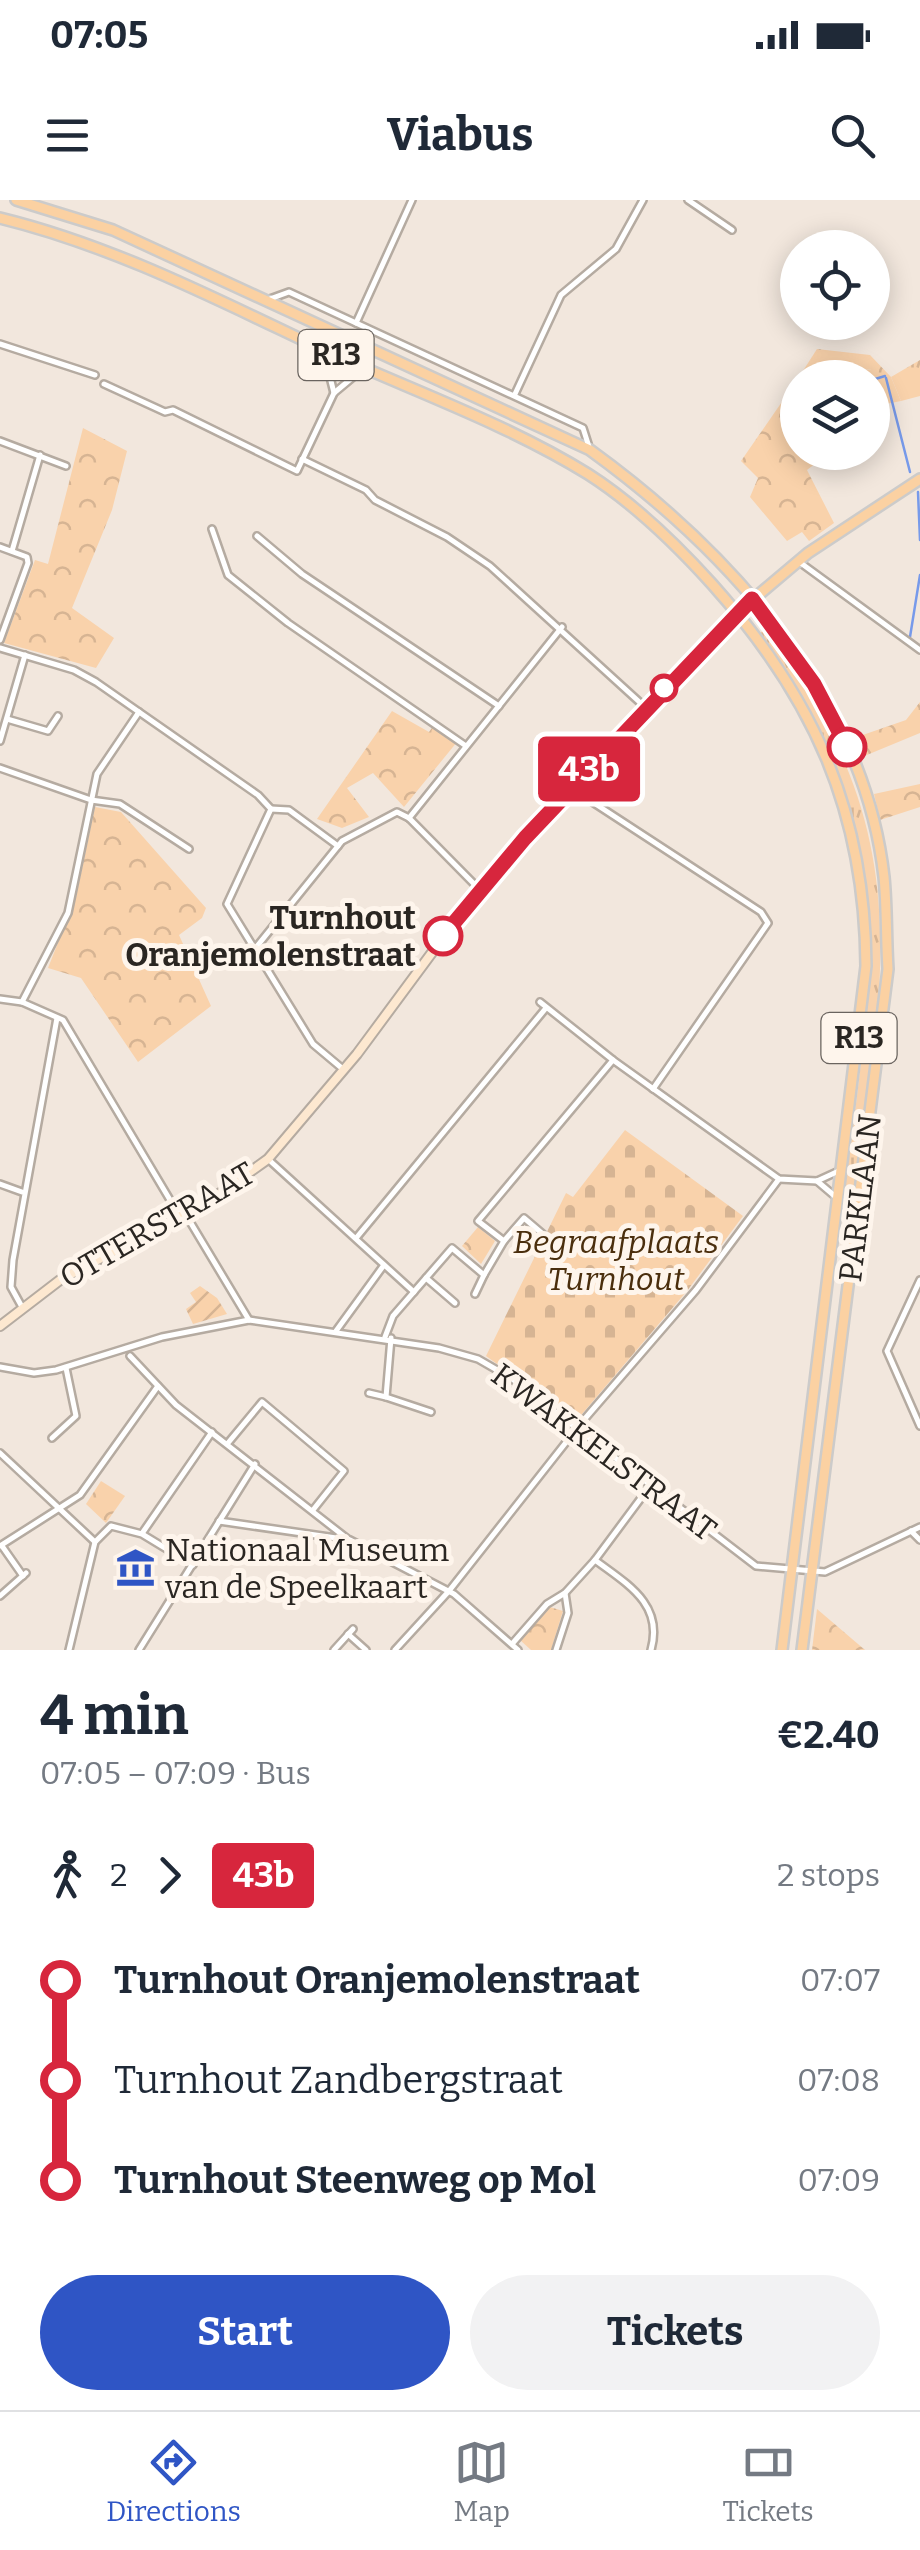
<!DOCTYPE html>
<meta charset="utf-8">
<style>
:root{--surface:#fff;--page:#f2f2f3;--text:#1f2937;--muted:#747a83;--line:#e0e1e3;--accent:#2f55c5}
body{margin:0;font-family:Bitter,serif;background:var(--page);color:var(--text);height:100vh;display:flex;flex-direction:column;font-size:38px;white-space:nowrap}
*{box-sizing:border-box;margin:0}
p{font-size:32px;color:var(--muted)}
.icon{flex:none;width:55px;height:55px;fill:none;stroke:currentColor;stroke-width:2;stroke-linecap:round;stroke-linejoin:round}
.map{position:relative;height:1450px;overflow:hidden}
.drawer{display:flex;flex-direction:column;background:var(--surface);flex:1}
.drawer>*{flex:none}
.badge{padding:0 20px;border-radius:8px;font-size:35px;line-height:65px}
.controls{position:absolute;left:780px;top:30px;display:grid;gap:20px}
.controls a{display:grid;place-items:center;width:110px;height:110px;border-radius:50%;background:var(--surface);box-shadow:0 5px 25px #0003;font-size:50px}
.map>.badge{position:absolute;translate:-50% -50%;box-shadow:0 0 0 5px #fff}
.legs{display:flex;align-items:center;gap:15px;height:110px;padding:0 40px;font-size:32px}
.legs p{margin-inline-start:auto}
.summary{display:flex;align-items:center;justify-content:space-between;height:170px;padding:0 40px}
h1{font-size:55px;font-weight:700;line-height:75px}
.cta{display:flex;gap:20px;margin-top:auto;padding:20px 40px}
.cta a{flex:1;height:115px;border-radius:60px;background:var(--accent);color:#fff;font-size:40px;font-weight:700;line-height:115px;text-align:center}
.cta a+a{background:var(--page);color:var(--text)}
ul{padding:0 40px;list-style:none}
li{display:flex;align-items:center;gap:35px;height:100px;font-size:38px}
li i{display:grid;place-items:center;width:15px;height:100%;margin:0 12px;background:currentColor}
li i::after{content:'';width:25px;height:25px;margin:-12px;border:8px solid;border-radius:50%;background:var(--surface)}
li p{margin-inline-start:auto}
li:first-child i{background:linear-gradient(#0000 50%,currentColor 0)}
li:last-child i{background:linear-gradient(currentColor 50%,#0000 0)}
.status{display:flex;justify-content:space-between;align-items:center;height:70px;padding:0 50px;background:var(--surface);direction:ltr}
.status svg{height:28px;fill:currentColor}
header{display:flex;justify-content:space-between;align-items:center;height:130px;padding:0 40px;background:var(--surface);font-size:45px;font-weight:700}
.tab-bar{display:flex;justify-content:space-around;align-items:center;height:140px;border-top:2px solid var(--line);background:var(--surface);font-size:28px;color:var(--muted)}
.tab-bar a{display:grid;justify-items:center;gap:5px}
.tab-bar .current{color:var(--accent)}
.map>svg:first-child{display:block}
.grass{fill:url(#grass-tufts)}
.forest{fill:url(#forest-crowns)}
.cemetery{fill:url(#cemetery-stones)}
.garden{fill:url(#garden-furrows)}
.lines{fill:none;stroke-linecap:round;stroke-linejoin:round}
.stream{stroke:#779aea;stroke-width:2.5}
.street-casing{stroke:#b5aba1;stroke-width:10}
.secondary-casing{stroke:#b5aba1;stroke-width:12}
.primary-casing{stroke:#cccbca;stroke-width:14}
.street{stroke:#fff;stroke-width:5}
.secondary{stroke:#fde8d0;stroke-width:8}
.primary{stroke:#fbd1a2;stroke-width:9}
.line-1-casing{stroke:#fff;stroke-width:22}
.line-1{stroke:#d7263d;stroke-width:15}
.stop-1-dot{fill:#fff;stroke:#d7263d;stroke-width:5}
.labels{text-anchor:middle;stroke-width:10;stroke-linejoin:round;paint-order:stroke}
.shield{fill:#fef5ec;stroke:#6a645f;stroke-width:2.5}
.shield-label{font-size:30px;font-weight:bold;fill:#2a2622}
.stop-label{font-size:32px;font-weight:bold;fill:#2a2622;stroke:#fef5ec;text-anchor:end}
.street-label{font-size:32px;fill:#2a2622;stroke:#fef5ec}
.park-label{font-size:32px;font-style:italic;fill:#4a2e0d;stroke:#fef5ec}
.poi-label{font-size:32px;fill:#2a2622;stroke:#fef5ec;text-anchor:start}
</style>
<div class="status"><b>07:05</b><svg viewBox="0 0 49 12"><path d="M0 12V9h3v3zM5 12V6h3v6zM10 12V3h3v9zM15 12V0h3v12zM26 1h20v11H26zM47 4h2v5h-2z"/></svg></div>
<header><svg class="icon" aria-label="menu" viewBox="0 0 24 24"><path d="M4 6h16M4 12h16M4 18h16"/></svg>Viabus<svg class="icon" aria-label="search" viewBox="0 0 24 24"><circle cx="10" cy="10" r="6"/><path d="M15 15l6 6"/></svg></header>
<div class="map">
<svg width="920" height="1450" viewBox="0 0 920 1450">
<defs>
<pattern id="grass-tufts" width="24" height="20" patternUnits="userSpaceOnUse" patternTransform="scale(2.5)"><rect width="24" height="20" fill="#f9d2ab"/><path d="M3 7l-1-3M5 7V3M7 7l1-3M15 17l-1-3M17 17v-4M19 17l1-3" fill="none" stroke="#d6b493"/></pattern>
<pattern id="forest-crowns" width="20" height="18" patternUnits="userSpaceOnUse" patternTransform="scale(2.5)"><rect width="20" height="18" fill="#f9d2ab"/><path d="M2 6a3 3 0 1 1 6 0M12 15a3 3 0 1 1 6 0" fill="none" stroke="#d6b493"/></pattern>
<pattern id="cemetery-stones" width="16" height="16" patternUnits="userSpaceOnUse" patternTransform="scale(2.5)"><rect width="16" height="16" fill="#f9d2ab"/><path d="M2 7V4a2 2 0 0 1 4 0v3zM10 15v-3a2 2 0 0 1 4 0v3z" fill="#d6b493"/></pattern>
<pattern id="garden-furrows" width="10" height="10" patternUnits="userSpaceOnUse" patternTransform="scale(2.5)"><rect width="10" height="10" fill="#f9d2ab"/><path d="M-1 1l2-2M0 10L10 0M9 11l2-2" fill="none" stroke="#d6b493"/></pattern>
</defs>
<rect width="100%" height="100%" fill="#f2e7dd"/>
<g class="grass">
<path d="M920,160V196L901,201L891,177Z"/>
<path d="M872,169L886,204L873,207L872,178L835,177L833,173Z"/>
<path d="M765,429C915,626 886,760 857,990L845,987C875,762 899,631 760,433Z"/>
</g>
<g class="forest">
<path d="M817,149L870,155L891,177L901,201L886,204L871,169L834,173L835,177H799Z"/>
<path d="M797,180L798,252L825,256L807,270L834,323L809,341L802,332L787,341L750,297L758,278L741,261Z"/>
<path d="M83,228L127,251L112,310L72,408L114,438L96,468L4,443L35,360L48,364Z"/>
<path d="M920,502V533L862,557L854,538L906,520Z"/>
<path d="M392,511L429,532L434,525L457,542L404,607L373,573L347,588L369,617L342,628L317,619Z"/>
<path d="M920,584V607L880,620L874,594Z"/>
<path d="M95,607L121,612L206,708L202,718L179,735L211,806L138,862L81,778L48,768L76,697Z"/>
<path d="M478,1027L495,1041L481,1064L462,1046Z"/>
<path d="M101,1281L125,1296L106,1323L86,1304Z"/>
<path d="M550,1407L563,1411L551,1450H531L520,1440Z"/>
<path d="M817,1409L865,1450H812Z"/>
</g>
<path class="cemetery" d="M625,930L743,1016L687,1091L576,1221L486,1156L566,993L573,997Z"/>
<path class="garden" d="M200,1086L217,1098L227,1114L193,1124L186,1109L196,1102L190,1093Z"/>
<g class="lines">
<g class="stream">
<path d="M886,178L910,272"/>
<path d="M872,180L885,176"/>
<path d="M918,292L920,340"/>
<path d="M910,437L920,375"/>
</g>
<defs>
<g id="street">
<path d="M688,0L732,30"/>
<path d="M267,100L289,92L583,228L590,250"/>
<path d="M356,123L412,0"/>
<path d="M0,144L95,175"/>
<path d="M324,153L334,193"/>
<path d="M104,184L165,212L173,210L297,271L334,193L364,168"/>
<path d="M515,194L561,95L616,49L643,0"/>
<path d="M0,241L66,266"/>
<path d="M302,259L366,290L375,300L447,337L490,366L646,508"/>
<path d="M212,329L228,375L288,423L466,546"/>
<path d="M257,336L302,374L499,506"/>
<path d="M0,347L27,357L28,363L0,440"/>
<path d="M12,351L40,255"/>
<path d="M798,361L920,450"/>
<path d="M0,448L74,470L96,482L258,595L271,609"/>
<path d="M7,519L48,531L58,516"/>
<path d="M0,541L25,455"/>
<path d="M0,568L91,600L120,604L189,649"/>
<path d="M574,590L761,712L768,723L653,889"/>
<path d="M271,609L227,704L313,844L344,870"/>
<path d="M271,609L289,610L338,646"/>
<path d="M409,618L562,427"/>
<path d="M409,618L479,689"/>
<path d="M254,750L342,641L397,612L409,618"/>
<path d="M0,799L22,802L63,820L176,1010L186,1015L249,1120"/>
<path d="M22,802L68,713L97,574L139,512"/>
<path d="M540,802L613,860L779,979L817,981L841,970"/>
<path d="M268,959L414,1092"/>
<path d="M817,981L837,998"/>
<path d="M0,984L22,992"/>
<path d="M357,1037L546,808"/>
<path d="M504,1041L524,1018L544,1035"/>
<path d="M484,1075L504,1041L478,1021L613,860"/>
<path d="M426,1078L455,1103"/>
<path d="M920,1080L887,1151L920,1226"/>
<path d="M22,1107L11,1087L13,1060L57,818"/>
<path d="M336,1131L384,1065"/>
<path d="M385,1137L393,1116L452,1048L484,1075L475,1094"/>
<path d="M391,1138L386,1197L431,1212"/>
<path d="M130,1156L176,1205L349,1340"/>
<path d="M0,1167L34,1173L56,1170L162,1137L249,1120L439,1148L478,1159L511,1178L756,1366L825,1372L920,1327"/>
<path d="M369,1193L386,1197"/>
<path d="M52,1238L76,1216L66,1168"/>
<path d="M228,1243L262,1202L344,1271L313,1310"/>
<path d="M0,1253L95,1342"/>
<path d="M219,1321L350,1340L454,1394L518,1450"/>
<path d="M911,1331L920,1340"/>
<path d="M143,1332L212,1232"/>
<path d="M0,1346L80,1295L158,1186"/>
<path d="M2,1346L23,1376"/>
<path d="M595,1360C627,1384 664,1404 651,1450"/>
<path d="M0,1396L26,1373"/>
<path d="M348,1434L366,1450"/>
<path d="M512,1444L547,1404L565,1393L595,1360L650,1286"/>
<path d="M69,1450L95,1342L111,1326L142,1334L193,1365"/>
<path d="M139,1450L255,1264"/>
<path d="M334,1450L353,1429"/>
<path d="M395,1450L449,1391L582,1222L696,1090L779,979"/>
<path d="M556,1450L568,1413L565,1393"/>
</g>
<path id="secondary" d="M0,1126L60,1080L212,999L268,959L357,854L479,689L737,413"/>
<g id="primary">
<path d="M16,0L113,30L590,250C729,351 864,498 884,677C887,707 886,738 888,769L802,1450"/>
<path d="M0,18C115,46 222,102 328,152C414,191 507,224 588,274C635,304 675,343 712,384C814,498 865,611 866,766L782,1450"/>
<path d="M737,413L808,353L920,279"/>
</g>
</defs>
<use href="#street" class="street-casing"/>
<use href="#secondary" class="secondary-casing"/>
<use href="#primary" class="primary-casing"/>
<use href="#street" class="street"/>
<use href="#secondary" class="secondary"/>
<use href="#primary" class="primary"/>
</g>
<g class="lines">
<defs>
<path id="line-1" d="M443,736L525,638L752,399L814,484L847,547"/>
</defs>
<use href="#line-1" class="line-1-casing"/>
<use href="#line-1" class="line-1"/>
</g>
<defs>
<symbol id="museum-bare" viewBox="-9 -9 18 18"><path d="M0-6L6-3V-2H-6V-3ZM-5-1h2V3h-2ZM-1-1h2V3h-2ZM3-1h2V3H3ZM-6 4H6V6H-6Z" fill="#2f55c5" stroke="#fef5ec" stroke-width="2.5" paint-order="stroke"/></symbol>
</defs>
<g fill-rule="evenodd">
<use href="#museum-bare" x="108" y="1340" width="55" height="55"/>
</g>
<g class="stop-1-dot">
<circle cx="664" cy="488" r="12"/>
<circle cx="847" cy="547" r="18"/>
<circle cx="443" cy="736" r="18"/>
</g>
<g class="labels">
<g class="shield">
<rect x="298.5" y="130" width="75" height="50" rx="8"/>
<rect x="821.5" y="813" width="75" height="50" rx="8"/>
</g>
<g class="shield-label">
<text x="336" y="165">R13</text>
<text x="859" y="848">R13</text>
</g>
<g class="stop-label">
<text x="416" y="729">Turnhout<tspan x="416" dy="37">Oranjemolenstraat</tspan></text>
</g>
<g class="street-label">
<text transform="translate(860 998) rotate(-83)" y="11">PARKLAAN</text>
<text transform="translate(157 1025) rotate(-30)" y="11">OTTERSTRAAT</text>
<text transform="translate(604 1252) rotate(37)" y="11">KWAKKELSTRAAT</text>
</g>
<g class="park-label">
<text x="616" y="1053">Begraafplaats<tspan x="616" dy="37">Turnhout</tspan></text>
</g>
<g class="poi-label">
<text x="165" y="1361">Nationaal Museum<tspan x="165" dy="37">van de Speelkaart</tspan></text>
</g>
</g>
</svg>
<div class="controls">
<a><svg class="icon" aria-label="locate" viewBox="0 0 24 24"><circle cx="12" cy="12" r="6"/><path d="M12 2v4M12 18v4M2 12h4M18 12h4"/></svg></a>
<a><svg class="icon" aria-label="layers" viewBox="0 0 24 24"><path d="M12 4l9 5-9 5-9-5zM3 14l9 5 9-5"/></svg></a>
</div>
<b class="badge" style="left:589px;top:569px;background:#d7263d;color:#fff">43b</b>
</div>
<section class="drawer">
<div class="summary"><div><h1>4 min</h1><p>07:05 – 07:09 · Bus</p></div><b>€2.40</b></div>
<div class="legs"><svg class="icon" aria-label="walk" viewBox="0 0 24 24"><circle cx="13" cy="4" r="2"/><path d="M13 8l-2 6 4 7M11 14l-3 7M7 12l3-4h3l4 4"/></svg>2<svg class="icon" aria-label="forward" viewBox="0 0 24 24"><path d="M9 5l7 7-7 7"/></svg><b class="badge" style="background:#d7263d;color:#fff">43b</b><p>2 stops</p></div>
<ul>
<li><i style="color:#d7263d"></i><b>Turnhout Oranjemolenstraat</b><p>07:07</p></li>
<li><i style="color:#d7263d"></i><span>Turnhout Zandbergstraat</span><p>07:08</p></li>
<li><i style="color:#d7263d"></i><b>Turnhout Steenweg op Mol</b><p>07:09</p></li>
</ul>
<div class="cta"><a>Start</a><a>Tickets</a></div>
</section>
<nav class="tab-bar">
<a class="current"><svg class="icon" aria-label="directions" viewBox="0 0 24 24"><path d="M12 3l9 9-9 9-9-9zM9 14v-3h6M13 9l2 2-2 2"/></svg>Directions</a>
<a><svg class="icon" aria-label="map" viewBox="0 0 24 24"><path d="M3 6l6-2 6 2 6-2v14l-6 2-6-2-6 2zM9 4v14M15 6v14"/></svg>Map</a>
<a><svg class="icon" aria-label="tickets" viewBox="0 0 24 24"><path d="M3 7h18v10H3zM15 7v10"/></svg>Tickets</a>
</nav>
